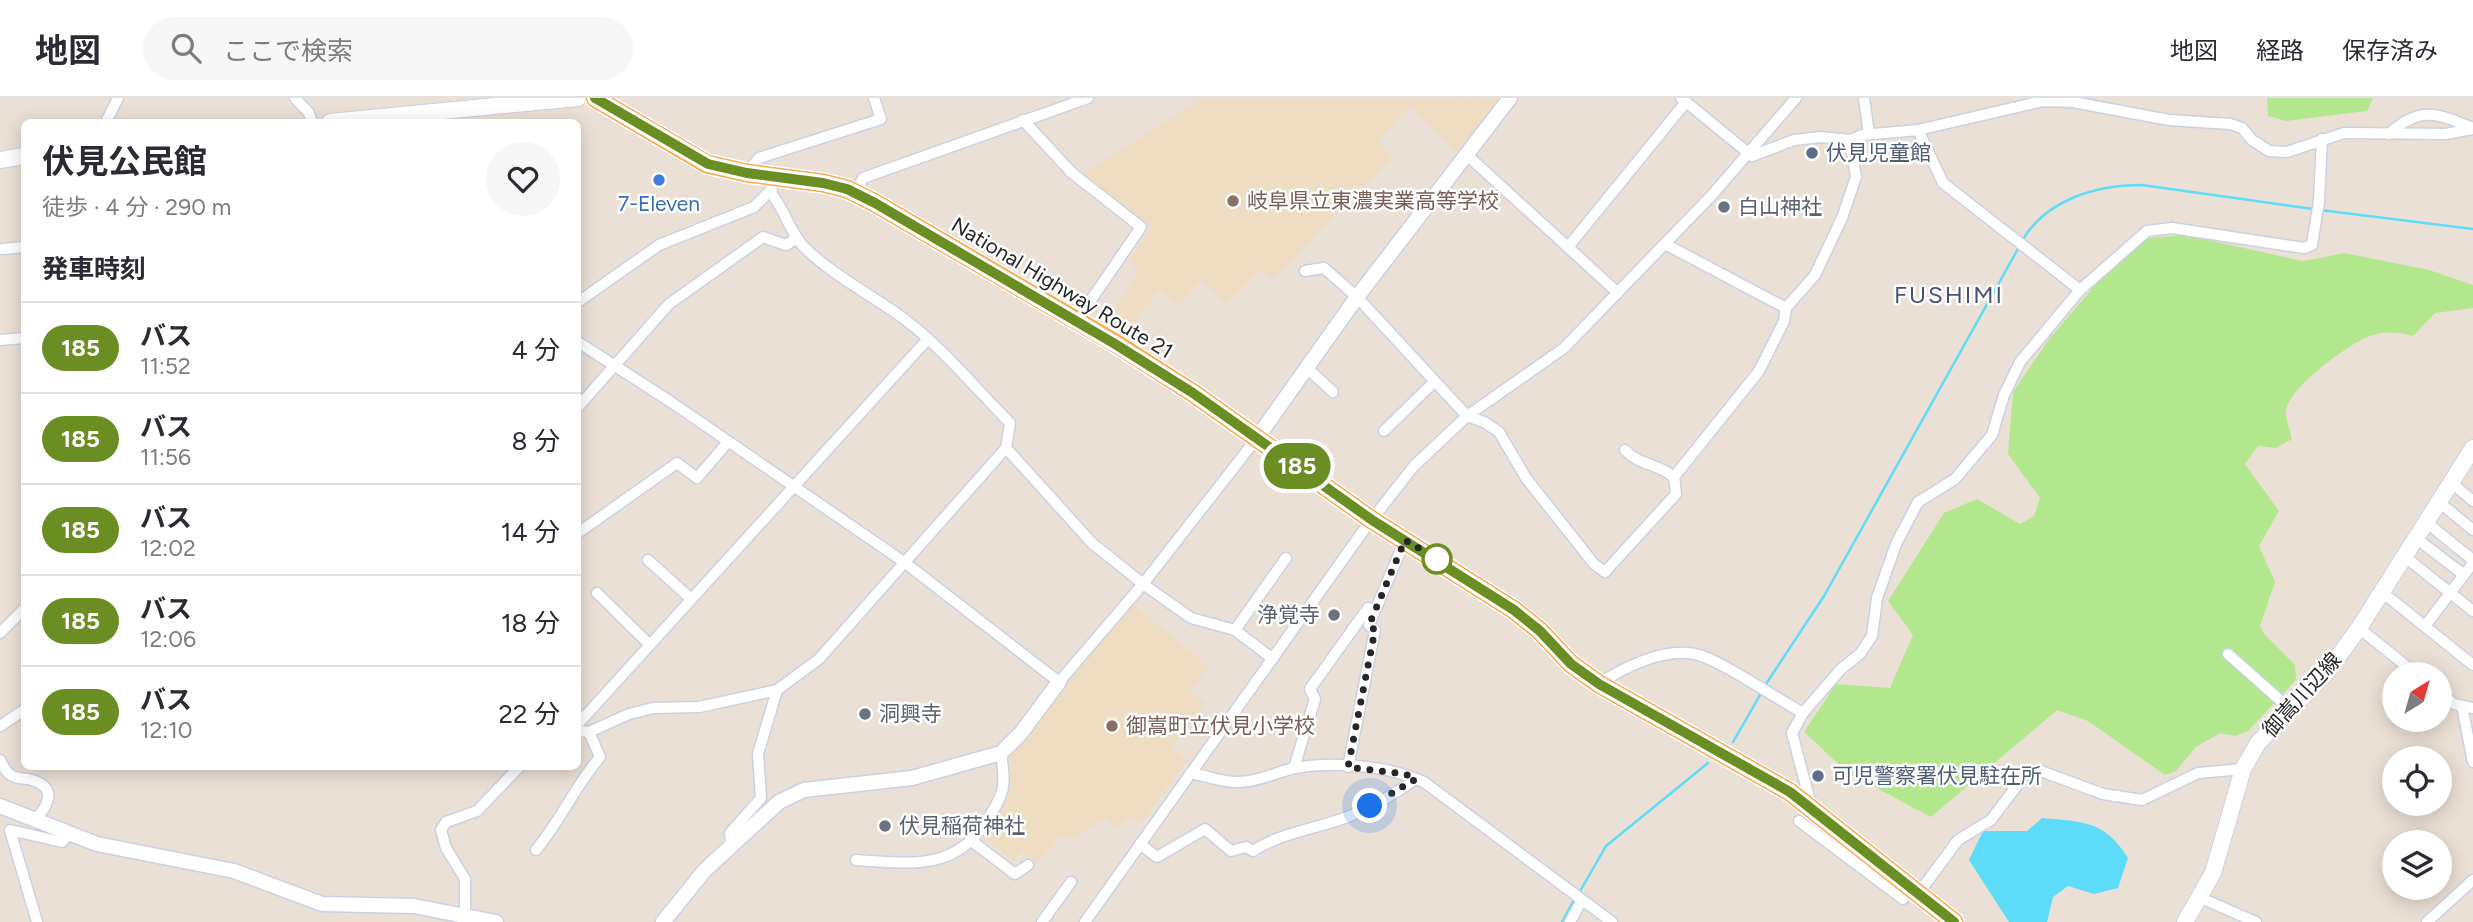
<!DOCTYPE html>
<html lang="ja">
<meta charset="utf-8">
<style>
:root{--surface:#fff;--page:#f7f7f7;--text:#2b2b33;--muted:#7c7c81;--line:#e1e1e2}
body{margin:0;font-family:Figtree,"Noto Sans JP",sans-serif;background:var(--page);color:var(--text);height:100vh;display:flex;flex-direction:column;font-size:26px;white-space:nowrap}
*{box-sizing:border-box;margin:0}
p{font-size:23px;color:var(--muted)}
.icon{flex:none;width:38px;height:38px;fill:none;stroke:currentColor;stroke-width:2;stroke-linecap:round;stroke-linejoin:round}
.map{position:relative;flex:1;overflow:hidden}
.panel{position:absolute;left:21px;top:21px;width:560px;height:651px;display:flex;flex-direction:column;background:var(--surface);border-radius:10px;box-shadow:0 4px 18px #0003}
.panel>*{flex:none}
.badge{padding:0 14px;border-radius:23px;font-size:24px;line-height:46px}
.needle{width:46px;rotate:37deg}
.buttons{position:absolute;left:2382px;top:564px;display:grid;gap:14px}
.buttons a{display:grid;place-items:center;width:70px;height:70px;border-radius:50%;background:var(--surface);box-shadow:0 4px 18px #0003;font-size:35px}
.you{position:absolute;width:35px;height:35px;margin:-18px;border:5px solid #fff;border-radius:50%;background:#1a73e8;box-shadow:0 0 0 10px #1a73e833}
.map>.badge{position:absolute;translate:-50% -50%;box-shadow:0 0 0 4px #fff}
h2{padding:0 21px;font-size:26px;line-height:63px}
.round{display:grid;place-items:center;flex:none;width:74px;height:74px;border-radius:37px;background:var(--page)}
.head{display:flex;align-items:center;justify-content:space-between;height:119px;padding:0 21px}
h1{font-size:33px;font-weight:700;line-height:52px}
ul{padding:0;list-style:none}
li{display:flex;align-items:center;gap:21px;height:91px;padding:0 21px;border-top:2px solid var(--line)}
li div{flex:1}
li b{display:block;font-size:26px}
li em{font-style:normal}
li .badge{min-width:77px;font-weight:700;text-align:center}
header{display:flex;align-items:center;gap:42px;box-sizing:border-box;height:98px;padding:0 35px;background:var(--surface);border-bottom:2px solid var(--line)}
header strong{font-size:33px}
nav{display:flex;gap:38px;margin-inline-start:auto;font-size:24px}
.search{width:490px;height:63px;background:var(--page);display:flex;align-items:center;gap:18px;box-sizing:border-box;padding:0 24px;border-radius:38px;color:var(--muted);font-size:26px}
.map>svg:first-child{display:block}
.education{fill:#efddc3}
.green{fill:#b3e78d}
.water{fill:#5edbf8}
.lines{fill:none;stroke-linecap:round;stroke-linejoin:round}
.stream{stroke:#5edbf8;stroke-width:2.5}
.minor-casing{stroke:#cbd1e2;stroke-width:13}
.tertiary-casing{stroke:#cbd1e2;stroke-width:17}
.secondary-casing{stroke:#cbd1e2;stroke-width:18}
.trunk-casing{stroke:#fff;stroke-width:22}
.minor{stroke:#fff;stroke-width:10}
.tertiary{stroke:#fff;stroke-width:14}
.secondary{stroke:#fff;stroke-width:16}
.trunk{stroke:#fda84c;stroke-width:19}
.line-casing{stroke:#fff;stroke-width:16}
.line{stroke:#6b8e23;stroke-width:10}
.walk{stroke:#262626;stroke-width:7;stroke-dasharray:0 12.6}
.service-dot{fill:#5c6f8a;stroke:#fff;stroke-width:2.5}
.shop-dot{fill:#3f7fe0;stroke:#fff;stroke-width:2.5}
.education-dot{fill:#8d6e63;stroke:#fff;stroke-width:2.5}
.worship-dot{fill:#6b7280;stroke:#fff;stroke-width:2.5}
.stop-dot{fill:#fff;stroke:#6b8e23;stroke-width:3.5}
.labels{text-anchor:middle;stroke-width:5;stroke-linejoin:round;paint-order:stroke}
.service-label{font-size:21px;fill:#4e5e75;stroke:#fff;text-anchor:start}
.education-label{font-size:21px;fill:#785e54;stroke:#fff;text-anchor:start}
.shop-label{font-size:21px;fill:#366cbe;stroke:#fff}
.worship-label{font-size:21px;fill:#5b616d;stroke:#fff;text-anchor:start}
.street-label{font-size:21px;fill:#262626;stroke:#fff}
.quarter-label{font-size:24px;letter-spacing:2px;fill:#44527a;stroke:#fff}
</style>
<header>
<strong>地図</strong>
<div class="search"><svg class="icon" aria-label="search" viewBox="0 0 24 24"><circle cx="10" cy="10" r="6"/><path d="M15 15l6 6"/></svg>ここで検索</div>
<nav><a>地図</a><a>経路</a><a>保存済み</a></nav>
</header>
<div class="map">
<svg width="2473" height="824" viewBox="0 0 2473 824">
<rect width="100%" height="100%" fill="#ebe0d6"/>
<g class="education">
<path d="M1202,0L1248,1L1501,0L1459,56L1410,8L1378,43L1392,60L1272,181L1260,171L1226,206L1201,182L1179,207L1159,192L1124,236L1104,225L1138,176L1129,161L1152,129L1083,76Z"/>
<path d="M1131,505L1209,569L1190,592L1206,605L1172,650L1187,663L1140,725L1131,718L1117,730L1106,719L1071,741L1060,736L1038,765L1022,753L1014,763L979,736L1011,687L1010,658Z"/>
</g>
<g class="green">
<path d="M2267,0H2373L2367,13L2286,23L2268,18Z"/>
<path d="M2185,137L2303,163L2345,155L2429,172L2473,187V210L2435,215L2413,238C2396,233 2381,233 2365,240C2344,250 2288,290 2286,314C2286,322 2290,333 2292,341L2276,350L2258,348L2245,366L2279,413L2259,448L2275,484L2260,528L2264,536L2295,567L2296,582L2248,633L2235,638L2220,635L2196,649L2176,673L2165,677L2088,623L2057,612L1931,719L1848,675L1804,634L1836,586L1890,590L1913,537L1888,503L1944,415L1977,401L2020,426L2034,418L2040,400L2008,356L2013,294L2049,241L2097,185L2148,140Z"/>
</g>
<path class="water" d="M2042,720C2084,724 2104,722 2128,760L2118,790L2094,796L2068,788L2053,799L2047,824H2009L1969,762L1983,733H2027Z"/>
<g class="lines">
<g class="stream">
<path d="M2320,112L2473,131"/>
<path d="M2022,143C2046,101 2097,87 2142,87L2313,111"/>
<path d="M1766,586L1824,498L2019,149"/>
<path d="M1733,644L1760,597"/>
<path d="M1579,795L1606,748L1708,665"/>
<path d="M1562,824L1575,800"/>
</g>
<defs>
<g id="minor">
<path d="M295,0L309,15L312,24"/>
<path d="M1681,0L1752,58L1794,42L1821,39L1850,42L1862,37L1918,32L2043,3L2073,4L2169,22L2230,26L2242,30L2252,42L2269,53L2287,54L2344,35L2446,36L2473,31"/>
<path d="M1864,0L1869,36"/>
<path d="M1023,22L1072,75L1141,129L1076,224"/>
<path d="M106,24L118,0"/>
<path d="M1918,32L1943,85L2080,192"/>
<path d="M2389,36C2420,7 2439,16 2473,30"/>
<path d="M1467,57L1618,195"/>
<path d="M747,75L759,60L881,21L874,0"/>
<path d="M855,95L863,80L1088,0"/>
<path d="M1665,146L1786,210"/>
<path d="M1568,149L1686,4"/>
<path d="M3,151L24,149"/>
<path d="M1305,173L1324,170L1357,199L1467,318L1484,324L1499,334L1526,380L1594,466L1605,474L1676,396L1674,379L1759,273L1784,223L1786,210L1815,177L1842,120L1856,79L1850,42"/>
<path d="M578,204L659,147L754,109L772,91"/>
<path d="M0,242L24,240"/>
<path d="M578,244L671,304L904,464L1059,584L1143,486L1257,340"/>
<path d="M1307,270L1333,294"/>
<path d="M578,309L669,206L763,139L786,147L797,140"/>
<path d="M1384,333L1434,284"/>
<path d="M1006,350L1092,445L1143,486L1191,520L1235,532L1273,561"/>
<path d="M1625,352C1640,368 1655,364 1674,379"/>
<path d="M2451,384L2473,403"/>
<path d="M2439,404L2473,432"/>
<path d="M2426,424L2473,462"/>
<path d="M578,435L677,365L697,380L728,344"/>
<path d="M2416,440L2464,477"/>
<path d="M2404,458L2473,513"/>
<path d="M648,462L690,500"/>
<path d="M2382,494L2473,567"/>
<path d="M597,495L649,546"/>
<path d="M2425,528L2473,465"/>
<path d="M2359,530L2416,576"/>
<path d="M1235,532L1286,460"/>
<path d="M0,535L24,511"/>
<path d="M2228,556L2289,610"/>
<path d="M1599,586C1624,569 1663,550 1695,556C1717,560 1779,602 1803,615"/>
<path d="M2440,594L2454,606L2473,610"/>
<path d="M2462,608L2473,664"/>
<path d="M578,626L927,242"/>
<path d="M0,628L24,612"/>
<path d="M578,633L589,634L629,616L653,610L699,609L777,592L819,561L1006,350L1010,325C976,291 942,249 903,220C870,196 832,177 803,148C788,131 785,111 770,94"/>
<path d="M0,662C4,669 7,677 15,679C20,681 27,680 32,682C58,690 48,708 35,722"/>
<path d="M1348,669L1375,532L1369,527L1405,442"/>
<path d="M1294,670L1315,601L1310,591L1368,510L1374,511"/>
<path d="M1191,675C1207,678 1224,685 1239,684C1260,684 1277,673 1296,670C1335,663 1389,668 1424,684L1612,824"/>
<path d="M1811,707L1792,635L1803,615L1841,571L1860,556L1872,538L1877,500L1896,446L1918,404L1955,381L1992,337L2004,297L2020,264L2080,192L2147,133L2172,130L2304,150L2312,147L2319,103L2322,41"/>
<path d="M1799,723L1903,801"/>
<path d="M973,744L1015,776L1028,767"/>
<path d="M1140,746L1157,759L1205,731L1231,753L1246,749L1253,753C1282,734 1317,731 1350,718C1374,708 1395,696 1416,681"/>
<path d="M731,749L730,735L761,700L758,656L777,592"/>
<path d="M536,752C561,722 575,688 600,659L589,634"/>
<path d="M856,762C908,765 954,774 986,724C1005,694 1006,690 1001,655"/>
<path d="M1918,796L1958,742L1991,722L2025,677L2038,672L2103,696L2142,702L2198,675L2243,671"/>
<path d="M2201,800L2256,824"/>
<path d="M465,822V781L446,750L441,732L446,724L477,713L520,668"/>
<path d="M37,824L10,732L62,744L69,736"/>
<path d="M1042,824L1071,784"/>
<path d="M1085,824L1366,429L1414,368L1467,318L1564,250L1712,97L1796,0"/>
<path d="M1570,824L1582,802"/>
<path d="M2427,824L2473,782"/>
</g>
<g id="tertiary">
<path d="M1257,340L1357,199L1510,0"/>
<path d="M0,708L97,746L234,773L322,806L414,808L496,824"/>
<path d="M663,824L705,772L779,704L804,692L912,680L1001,655L1021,635L1059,584"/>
</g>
<g id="secondary">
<path d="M330,24L578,0"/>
<path d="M0,62L24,58"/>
<path d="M2185,824L2213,775L2243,671L2258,645L2327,574L2359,530L2473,350"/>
</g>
<path id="trunk" d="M595,0L707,66L747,75L823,85L847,91L875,105L1115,245L1193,295L1372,422L1514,512L1540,533L1571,566L1599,586L1790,694L1954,824"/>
</defs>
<use href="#minor" class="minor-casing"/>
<use href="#tertiary" class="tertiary-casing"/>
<use href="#secondary" class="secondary-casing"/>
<use href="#trunk" class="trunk-casing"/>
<use href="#minor" class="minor"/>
<use href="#tertiary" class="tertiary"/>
<use href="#secondary" class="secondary"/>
<use href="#trunk" class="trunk"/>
</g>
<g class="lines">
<defs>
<path id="line" d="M595,0L708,66L747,75L823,85L847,91L875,105L1115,246L1193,295L1372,422L1514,512L1540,533L1571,566L1599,586L1790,694L1954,824"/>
</defs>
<use href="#line" class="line-casing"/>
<use href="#line" class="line"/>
<path class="walk" d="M1370,708L1416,681L1405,676L1348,669L1375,532L1369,527L1405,442L1437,461"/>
</g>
<g class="service-dot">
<circle cx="1812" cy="55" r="7"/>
<circle cx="1818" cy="678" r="7"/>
</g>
<circle class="shop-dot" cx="659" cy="82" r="7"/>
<g class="education-dot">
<circle cx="1233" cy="103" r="7"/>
<circle cx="1112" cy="628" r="7"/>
</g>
<g class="worship-dot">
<circle cx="1724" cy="109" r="7"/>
<circle cx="1334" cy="517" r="7"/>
<circle cx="865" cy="616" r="7"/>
<circle cx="885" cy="728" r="7"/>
</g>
<circle class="stop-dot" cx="1437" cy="461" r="14"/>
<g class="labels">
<g class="service-label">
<text x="1826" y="62">伏見児童館</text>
<text x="1832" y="685">可児警察署伏見駐在所</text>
</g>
<g class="education-label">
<text x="1247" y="110">岐阜県立東濃実業高等学校</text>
<text x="1126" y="635">御嵩町立伏見小学校</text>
</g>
<g class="shop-label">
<text x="659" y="113">7-Eleven</text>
</g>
<g class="worship-label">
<text x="1738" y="116">白山神社</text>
<text x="1320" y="524" text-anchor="end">浄覚寺</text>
<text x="879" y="623">洞興寺</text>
<text x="899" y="735">伏見稲荷神社</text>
</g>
<g class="street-label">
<text transform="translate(1062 190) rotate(31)" y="7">National Highway Route 21</text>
<text transform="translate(2302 597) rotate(-48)" y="7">御嵩川辺線</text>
</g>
<g class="quarter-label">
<text x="1949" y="205">FUSHIMI</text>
</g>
</g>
</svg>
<div class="buttons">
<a><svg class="needle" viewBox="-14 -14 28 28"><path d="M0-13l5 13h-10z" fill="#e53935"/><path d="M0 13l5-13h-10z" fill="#7c7c81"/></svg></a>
<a><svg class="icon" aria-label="locate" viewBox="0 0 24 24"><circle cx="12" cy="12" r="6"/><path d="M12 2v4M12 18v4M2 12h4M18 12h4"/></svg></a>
<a><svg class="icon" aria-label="layers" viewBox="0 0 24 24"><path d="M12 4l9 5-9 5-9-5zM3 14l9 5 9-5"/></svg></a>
</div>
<div class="you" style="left:1370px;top:708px"></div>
<b class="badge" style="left:1297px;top:368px;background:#6b8e23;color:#fff">185</b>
<section class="panel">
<div class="head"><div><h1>伏見公民館</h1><p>徒歩 · 4 分 · 290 m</p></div><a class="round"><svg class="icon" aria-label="heart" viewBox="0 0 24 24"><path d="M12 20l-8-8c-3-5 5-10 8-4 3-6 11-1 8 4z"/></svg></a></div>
<h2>発車時刻</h2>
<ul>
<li><span class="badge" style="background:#6b8e23;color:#fff">185</span><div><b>バス</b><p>11:52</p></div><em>4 分</em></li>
<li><span class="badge" style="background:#6b8e23;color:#fff">185</span><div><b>バス</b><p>11:56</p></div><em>8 分</em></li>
<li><span class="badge" style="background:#6b8e23;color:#fff">185</span><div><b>バス</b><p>12:02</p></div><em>14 分</em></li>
<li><span class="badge" style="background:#6b8e23;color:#fff">185</span><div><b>バス</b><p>12:06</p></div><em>18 分</em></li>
<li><span class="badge" style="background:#6b8e23;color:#fff">185</span><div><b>バス</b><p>12:10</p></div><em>22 分</em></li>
</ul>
</section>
</div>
